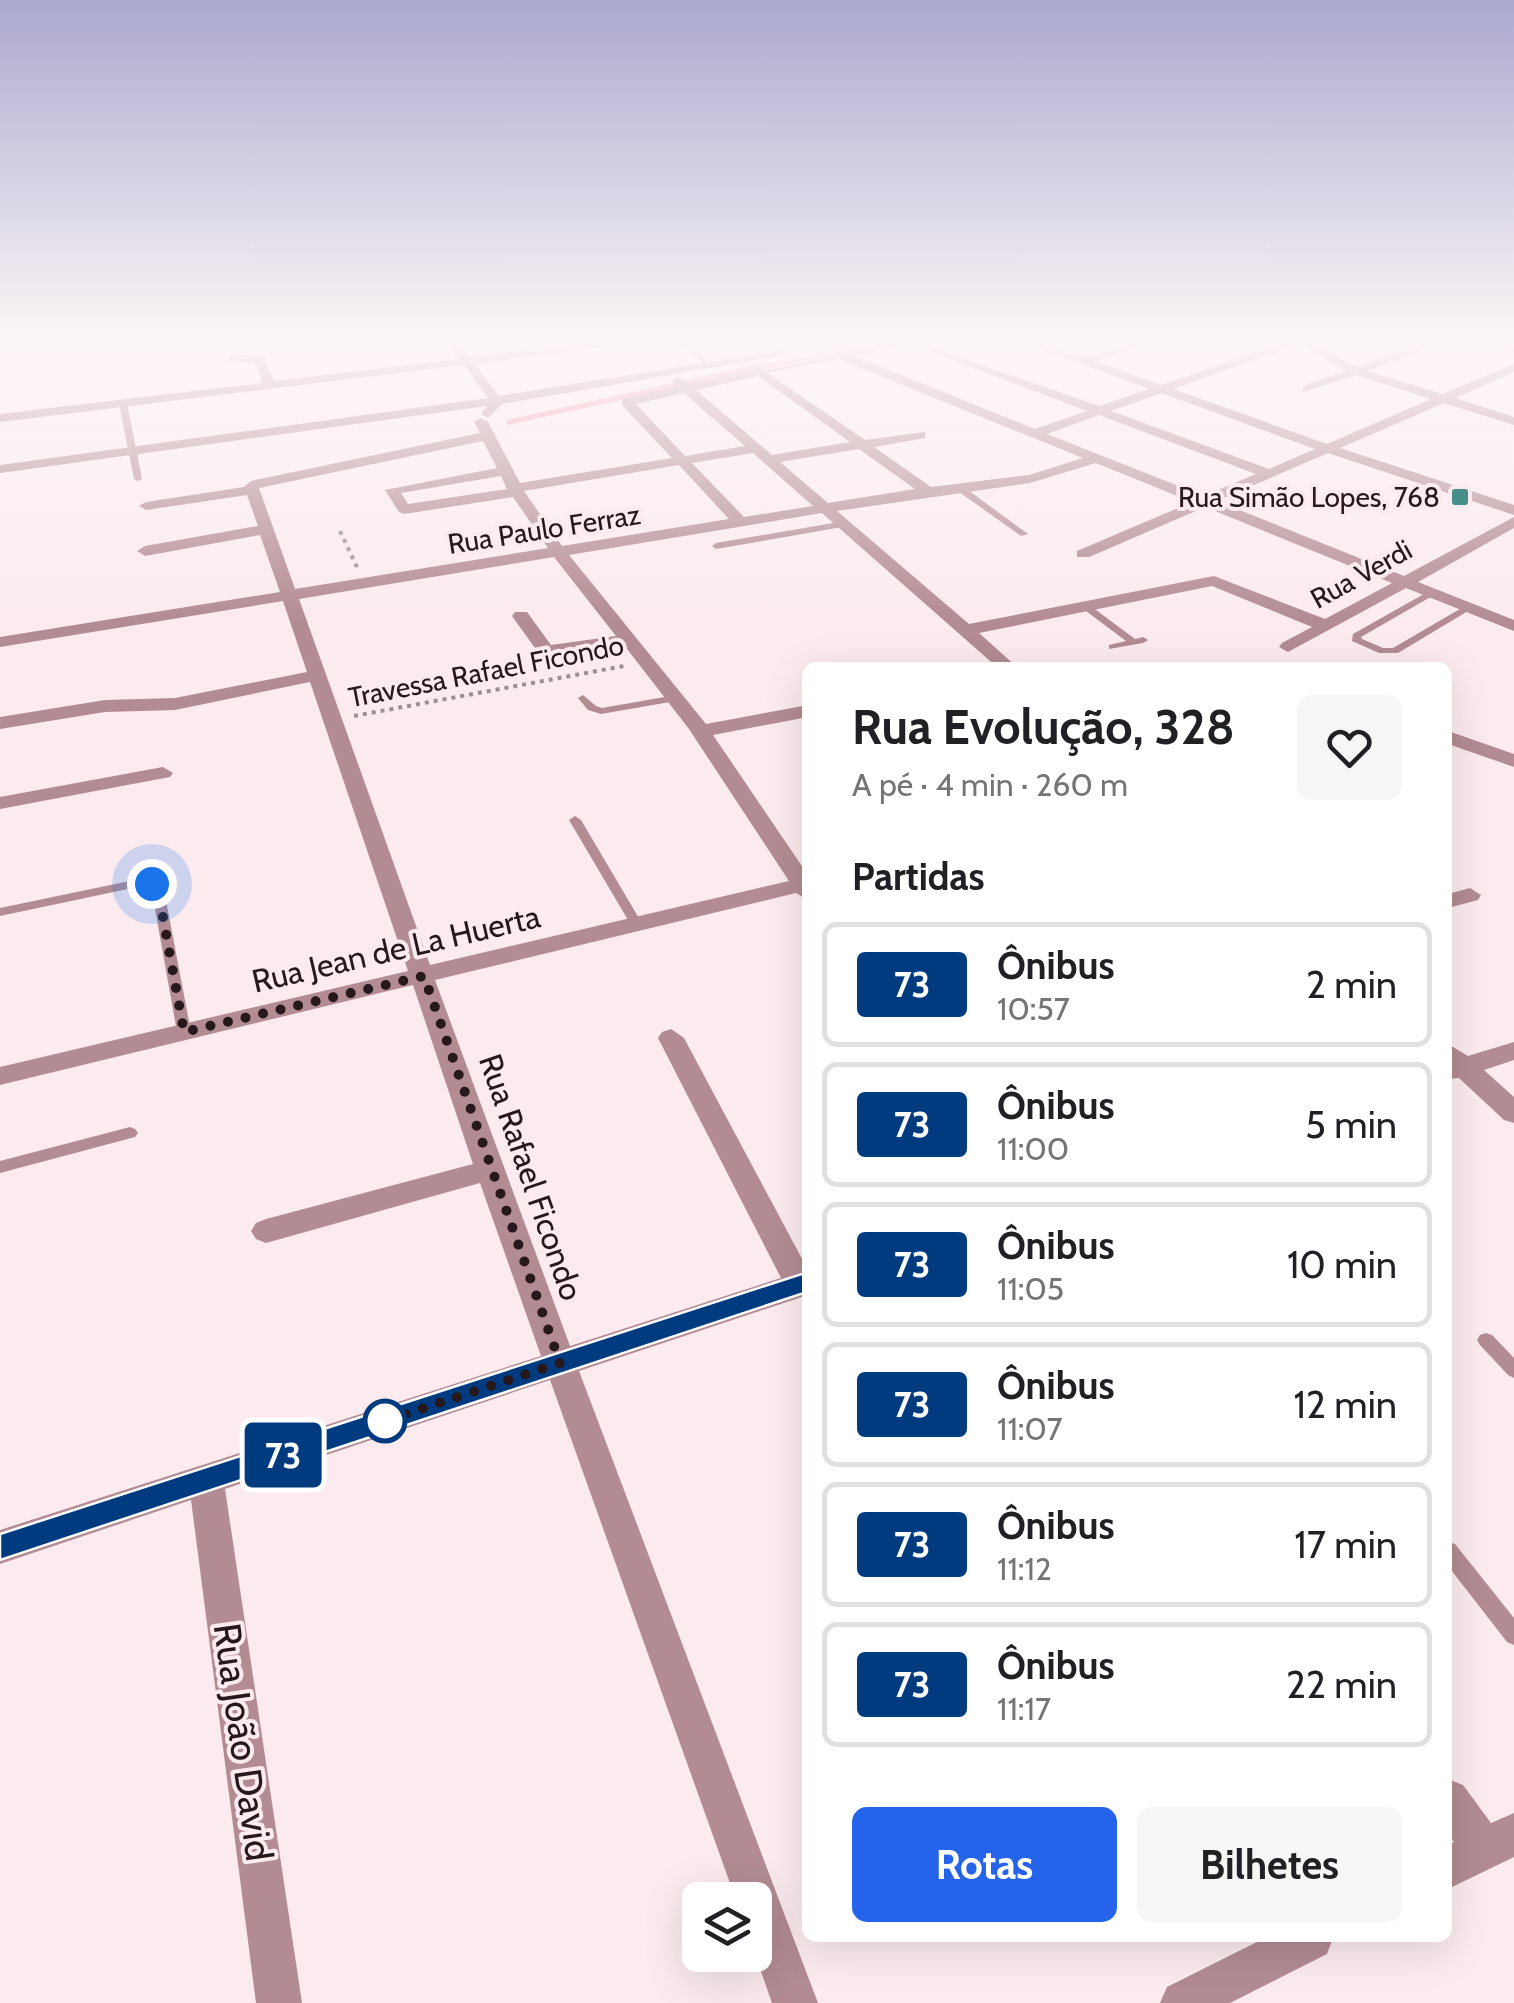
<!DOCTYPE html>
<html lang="pt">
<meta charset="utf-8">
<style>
:root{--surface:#fff;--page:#f6f6f6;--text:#202124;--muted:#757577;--line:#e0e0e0;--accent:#2563eb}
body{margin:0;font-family:Cabin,sans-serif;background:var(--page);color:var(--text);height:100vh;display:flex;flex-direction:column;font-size:38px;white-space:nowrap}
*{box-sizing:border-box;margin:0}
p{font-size:32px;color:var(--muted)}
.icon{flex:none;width:55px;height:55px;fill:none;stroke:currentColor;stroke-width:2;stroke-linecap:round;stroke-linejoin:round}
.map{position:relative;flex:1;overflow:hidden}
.details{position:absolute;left:802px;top:662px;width:650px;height:1280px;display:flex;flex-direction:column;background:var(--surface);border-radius:15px;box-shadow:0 10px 40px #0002}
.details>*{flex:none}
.badge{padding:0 20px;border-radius:8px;font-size:35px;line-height:65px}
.controls{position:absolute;left:682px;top:1882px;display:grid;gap:20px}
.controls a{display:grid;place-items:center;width:90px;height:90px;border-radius:15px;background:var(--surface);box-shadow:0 10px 40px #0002;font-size:50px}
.you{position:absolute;width:50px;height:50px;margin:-25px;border:8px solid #fff;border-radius:50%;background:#1a73e8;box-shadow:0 0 0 15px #1a73e833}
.map>.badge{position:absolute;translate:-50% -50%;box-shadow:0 0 0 5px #fff}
h2{padding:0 50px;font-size:38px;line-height:90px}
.round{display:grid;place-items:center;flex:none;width:105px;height:105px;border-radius:15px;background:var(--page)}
.headline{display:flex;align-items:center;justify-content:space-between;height:170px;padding:0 50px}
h1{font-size:48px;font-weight:800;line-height:75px}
.button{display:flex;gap:20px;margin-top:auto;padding:20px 50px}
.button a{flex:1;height:115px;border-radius:15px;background:var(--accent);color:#fff;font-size:40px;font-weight:800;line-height:115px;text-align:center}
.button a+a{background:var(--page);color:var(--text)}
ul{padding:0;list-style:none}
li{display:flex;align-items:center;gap:30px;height:125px;margin:0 20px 15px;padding:0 30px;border:5px solid var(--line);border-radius:15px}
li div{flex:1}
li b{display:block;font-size:38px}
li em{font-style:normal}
li .badge{min-width:110px;font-weight:700;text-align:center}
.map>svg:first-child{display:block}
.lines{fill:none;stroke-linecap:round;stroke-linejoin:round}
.stream{stroke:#f098aa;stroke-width:5}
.path{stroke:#9e8e91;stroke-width:4;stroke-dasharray:4 5;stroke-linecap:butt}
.lane{fill:#b38c93;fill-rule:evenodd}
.street{fill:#b38c93;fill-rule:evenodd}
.line{fill:#003b80;stroke:#fff;stroke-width:2.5}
.walk{stroke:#26181b;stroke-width:10;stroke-dasharray:0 18}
.poi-dot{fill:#478e86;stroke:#fbebee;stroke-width:4}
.stop-dot{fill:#fff;stroke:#003b80;stroke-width:5}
.labels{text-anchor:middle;stroke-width:8;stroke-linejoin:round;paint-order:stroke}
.far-poi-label{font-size:28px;fill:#26181b;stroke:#fbebee;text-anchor:end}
.far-street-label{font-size:28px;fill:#26181b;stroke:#fbebee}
.street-label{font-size:32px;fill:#26181b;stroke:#fbebee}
.near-street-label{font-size:38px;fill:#26181b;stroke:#fbebee}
</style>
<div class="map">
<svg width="1514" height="2003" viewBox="0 0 1514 2003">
<rect width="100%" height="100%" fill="#fbebee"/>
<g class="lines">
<path class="stream" d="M509,422L749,369L919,339"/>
<g class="path">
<path d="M340,531L357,567"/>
<path d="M354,716L624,666"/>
</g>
<g class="lane">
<path d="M673,339H679L715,367L710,368Z"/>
<path d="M929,339H940L760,374L757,372Z"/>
<path d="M123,401L127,403L142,479L138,481L134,479L119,403Z"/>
<path d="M955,485H961L1028,534L1021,536L955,489Z"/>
<path d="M845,521L849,524L848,526L716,549L712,546L716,543Z"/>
<path d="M1431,590L1436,593L1434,595L1361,637L1362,639L1383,648H1393L1465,606L1473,608L1398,653H1379L1352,641L1353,634Z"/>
<path d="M1082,604H1088L1135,639L1143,637L1148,640L1143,643L1109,649V645L1126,641L1082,608Z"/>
<path d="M583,695L596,706L602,708L676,695L681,698L676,701L601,714L588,710L578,698Z"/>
<path d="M575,816L581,820L643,925L642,928H632L631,925L569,820Z"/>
<path d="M144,878L164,890L191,1032L184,1037L177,1032L152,892L142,886L0,916V908Z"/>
<path d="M130,1127L135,1129L138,1133L135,1137L0,1173V1161Z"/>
<path d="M1486,1333L1492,1335L1514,1358V1378L1508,1375L1480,1345L1477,1340L1480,1335Z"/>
<path d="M1448,1542L1455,1544L1514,1618V1645L1507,1642L1448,1566Z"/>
</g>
<g class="street">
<path d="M445,339H456L470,357L627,339H658L475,364L499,396L790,349L796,353L502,404L488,418L481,414L487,406L0,473V465L488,398L464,365L0,422V414L262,383L255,363L227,361L231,354L264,357L274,381L459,359Z"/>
<path d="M1016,339C1040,339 1061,357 1084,357C1110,357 1135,339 1161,339L1095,361L1161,385L1293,339H1306L1357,367L1434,339H1449L1368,371L1442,394L1514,364V372L1455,398L1514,417V425L1444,403L1340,448L1514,505V515L1328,453L1217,501L1404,576L1514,517V528L1418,582L1514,620V631L1406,588L1288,652L1279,647L1282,643L1312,627L1212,586L979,633L1018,668H998L822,513L569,555L706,724L808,705V717L713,735L808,875V900L796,893L435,980L570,1346L781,1278L658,1038L662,1032L671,1029L684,1038L808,1270V1295L579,1371L818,2003H772L755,1954V1900H736L550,1380L225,1489L302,2003H256L191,1500L0,1564V1530L541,1356L480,1183L266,1243L256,1239L251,1231L256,1223L266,1219L473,1164L413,985L0,1085V1067L408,971L310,682L175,710L105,712L0,729V717L105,700L175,698L307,672L283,601L0,647V637L280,592L260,535L145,556L137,551L145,546L258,526L247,495L146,510L139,506L146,502L244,487L251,481L480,433L474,422L481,418L488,422L520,483L672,458L622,405V399L677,387L672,381L678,377L689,384L760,368L865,440L925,432V438L874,447L931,487L1029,475L1083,458L836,358V352H844L1035,429L1087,411L910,344V340L1099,406L1149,389ZM1299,344L1346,371L1303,386V392L1356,375L1431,399L1327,444L1173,389ZM758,376L850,442L772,455L696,390ZM684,393L745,446L685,456L636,404ZM1161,393L1315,449L1269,469L1111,411ZM1099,415L1256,474L1204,496L1047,434ZM483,441L497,468L385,490L399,512L404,514L513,497L548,548L295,589L259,488ZM859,449L915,489L828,503L780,462ZM753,453L813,506L744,517L692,463ZM1096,463L1192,502L1077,551V557H1089L1205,507L1392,583L1325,619L1214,576L969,624L837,511L1030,483ZM679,465L729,519L562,546L524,491ZM501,476L507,489L408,504L401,493ZM554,557L616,636L551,645L527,612H515L512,616L540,655L624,645L689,729L789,881L430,965L299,599Z"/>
<path d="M1487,339H1502L1514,344V352Z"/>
<path d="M1448,731L1514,754V767L1448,744Z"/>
<path d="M163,767L173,773L170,777L0,809V797Z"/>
<path d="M1470,888L1481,895L1478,900L1448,908V894Z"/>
<path d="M1514,1042V1060L1484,1070L1514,1097V1123L1504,1120L1459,1078L1448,1079V1044L1468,1056Z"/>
<path d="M1448,1779L1463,1785L1491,1823L1514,1813V1857L1448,1889V1846L1454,1842L1448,1834Z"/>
<path d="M1265,1938H1333L1327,1954L1230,2003H1160L1167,1987Z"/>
</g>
</g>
<linearGradient id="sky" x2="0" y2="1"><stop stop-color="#aba9cf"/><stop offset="0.55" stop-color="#fdf6f7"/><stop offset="1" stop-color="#fdf6f7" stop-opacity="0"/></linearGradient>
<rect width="1514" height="619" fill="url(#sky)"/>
<path class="line" d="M808,1272L816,1275L819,1282L816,1289L0,1560V1534Z"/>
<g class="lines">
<path class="walk" d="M152,884L158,890L184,1032L424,976L560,1363L385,1421"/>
</g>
<rect class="poi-dot" x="1450" y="487" width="20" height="20" rx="5"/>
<circle class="stop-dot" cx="385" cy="1421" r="20"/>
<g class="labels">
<g class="far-poi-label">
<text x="1440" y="507">Rua Simão Lopes, 768</text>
</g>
<g class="far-street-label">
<text transform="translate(544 529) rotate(-9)" y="10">Rua Paulo Ferraz</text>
<text transform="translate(1361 574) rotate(-29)" y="10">Rua Verdi</text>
<text transform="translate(486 671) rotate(-11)" y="10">Travessa Rafael Ficondo</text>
</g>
<g class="street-label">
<text transform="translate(396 949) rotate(-13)" y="11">Rua Jean de La Huerta</text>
<text transform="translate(531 1177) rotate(71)" y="11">Rua Rafael Ficondo</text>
</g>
<g class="near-street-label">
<text transform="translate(243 1742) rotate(82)" y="13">Rua João David</text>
</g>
</g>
</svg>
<div class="controls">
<a><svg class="icon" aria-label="layers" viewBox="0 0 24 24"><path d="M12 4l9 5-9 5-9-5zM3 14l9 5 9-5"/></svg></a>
</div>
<div class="you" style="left:152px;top:884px"></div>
<b class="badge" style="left:283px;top:1455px;background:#003b80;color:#fff">73</b>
<section class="details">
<div class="headline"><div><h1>Rua Evolução, 328</h1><p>A pé · 4 min · 260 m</p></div><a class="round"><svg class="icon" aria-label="heart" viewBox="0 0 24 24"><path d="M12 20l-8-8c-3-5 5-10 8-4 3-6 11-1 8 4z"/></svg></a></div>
<h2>Partidas</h2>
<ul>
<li><span class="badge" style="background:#003b80;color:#fff">73</span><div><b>Ônibus</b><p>10:57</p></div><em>2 min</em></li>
<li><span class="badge" style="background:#003b80;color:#fff">73</span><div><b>Ônibus</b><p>11:00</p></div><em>5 min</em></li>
<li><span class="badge" style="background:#003b80;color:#fff">73</span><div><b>Ônibus</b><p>11:05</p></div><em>10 min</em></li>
<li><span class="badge" style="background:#003b80;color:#fff">73</span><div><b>Ônibus</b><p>11:07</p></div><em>12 min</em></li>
<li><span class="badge" style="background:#003b80;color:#fff">73</span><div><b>Ônibus</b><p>11:12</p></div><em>17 min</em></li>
<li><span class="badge" style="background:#003b80;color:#fff">73</span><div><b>Ônibus</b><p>11:17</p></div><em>22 min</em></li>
</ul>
<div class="button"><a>Rotas</a><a>Bilhetes</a></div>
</section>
</div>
